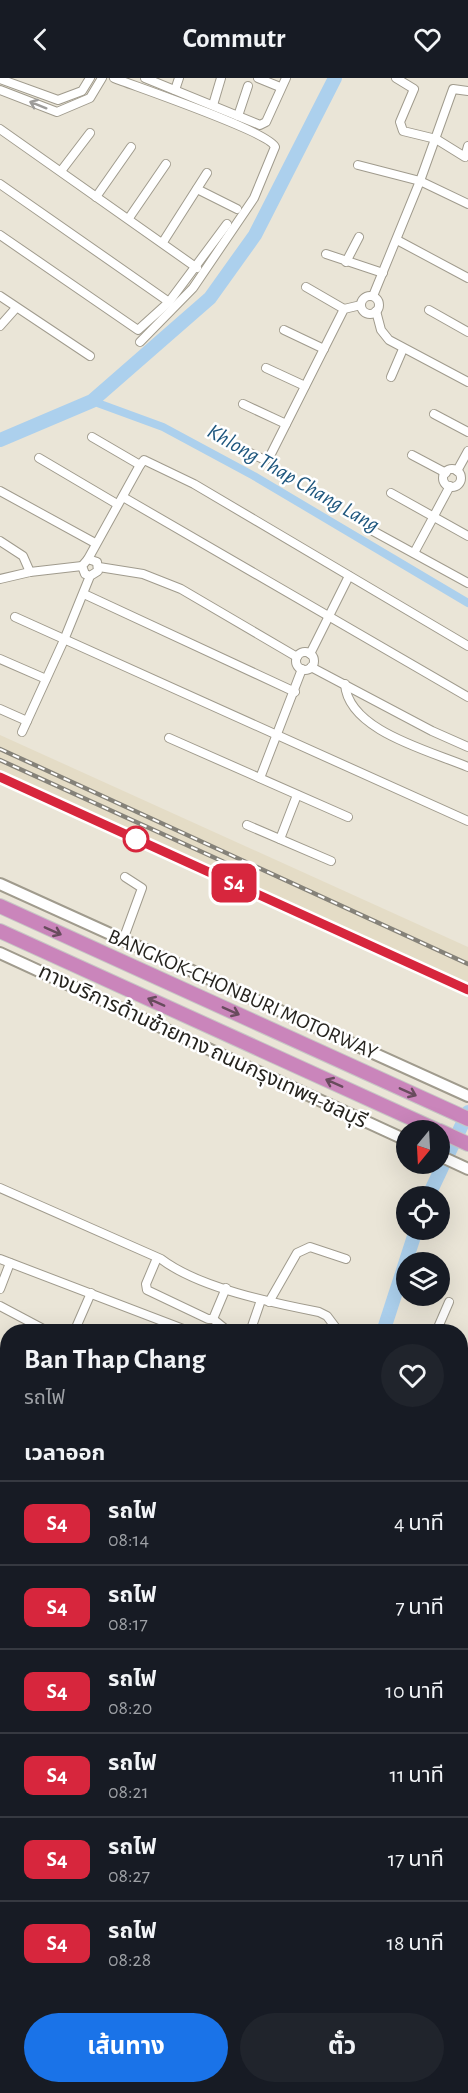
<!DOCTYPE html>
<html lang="th">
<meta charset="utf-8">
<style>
:root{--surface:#171b24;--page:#20242c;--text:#f1f3f6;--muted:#9ea1a6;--line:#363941;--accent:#1a73e8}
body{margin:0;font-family:"Alegreya Sans","Noto Sans Thai",sans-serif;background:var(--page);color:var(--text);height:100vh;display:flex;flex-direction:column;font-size:22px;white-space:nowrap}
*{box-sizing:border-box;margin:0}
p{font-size:20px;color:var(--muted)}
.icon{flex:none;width:33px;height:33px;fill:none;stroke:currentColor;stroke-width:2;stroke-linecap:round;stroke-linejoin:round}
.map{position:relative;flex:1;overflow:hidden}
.panel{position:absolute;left:0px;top:1246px;width:468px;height:770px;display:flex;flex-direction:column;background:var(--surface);border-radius:24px 24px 0 0;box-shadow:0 6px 24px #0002}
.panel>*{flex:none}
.badge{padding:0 12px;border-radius:9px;font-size:21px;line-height:39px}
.needle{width:39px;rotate:198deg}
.controls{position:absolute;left:396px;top:1042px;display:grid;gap:12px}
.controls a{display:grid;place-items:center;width:54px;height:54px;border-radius:50%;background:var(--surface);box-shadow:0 6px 24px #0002;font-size:30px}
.map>.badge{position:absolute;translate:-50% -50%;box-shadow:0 0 0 3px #fff}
h2{padding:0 24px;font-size:22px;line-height:54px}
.round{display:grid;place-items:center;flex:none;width:63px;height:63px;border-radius:32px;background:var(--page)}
.headline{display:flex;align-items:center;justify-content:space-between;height:102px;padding:0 24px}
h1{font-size:28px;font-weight:700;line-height:45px}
.action{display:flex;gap:12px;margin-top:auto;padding:12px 24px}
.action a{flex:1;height:69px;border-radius:36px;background:var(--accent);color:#fff;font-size:24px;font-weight:700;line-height:69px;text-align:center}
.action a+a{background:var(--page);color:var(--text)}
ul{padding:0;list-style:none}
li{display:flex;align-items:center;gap:18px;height:84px;padding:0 24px;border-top:2px solid var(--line)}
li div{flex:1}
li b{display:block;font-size:22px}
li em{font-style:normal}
li .badge{min-width:66px;font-weight:700;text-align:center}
header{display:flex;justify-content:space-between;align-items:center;height:78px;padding:0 24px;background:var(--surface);font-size:27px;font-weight:700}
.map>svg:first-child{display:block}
.built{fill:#e4dcc6}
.garden{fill:#c5d1b5}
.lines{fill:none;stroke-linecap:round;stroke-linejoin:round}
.stream{stroke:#acd0ed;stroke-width:2}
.canal{stroke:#acd0ed;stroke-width:8}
.river{stroke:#acd0ed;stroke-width:14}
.street-casing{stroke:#a09b8d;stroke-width:10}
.secondary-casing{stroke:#a09b8d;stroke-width:14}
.highway-casing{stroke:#c7c6c5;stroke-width:16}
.street{stroke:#fff;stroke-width:8}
.secondary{stroke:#fff;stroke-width:10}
.highway{stroke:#ca85bb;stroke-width:14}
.rail-casing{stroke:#858279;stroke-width:4.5}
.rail{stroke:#fff;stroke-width:2;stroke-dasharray:7;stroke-linecap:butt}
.oneway{stroke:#9d9c9a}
.oneway2{stroke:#684b5d}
.line-casing{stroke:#fff;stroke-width:14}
.line{stroke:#d7263d;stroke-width:9}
.stop-dot{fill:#fff;stroke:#d7263d;stroke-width:3}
.labels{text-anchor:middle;stroke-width:5;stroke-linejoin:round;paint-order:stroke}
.street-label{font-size:21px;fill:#26241f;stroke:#fff}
.water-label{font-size:22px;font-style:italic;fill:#1f577e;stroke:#fff}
</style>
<header><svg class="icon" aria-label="back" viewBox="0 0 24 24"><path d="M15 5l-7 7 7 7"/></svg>Commutr<svg class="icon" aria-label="heart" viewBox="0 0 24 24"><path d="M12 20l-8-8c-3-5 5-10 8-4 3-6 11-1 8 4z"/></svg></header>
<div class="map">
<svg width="468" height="2015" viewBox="0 0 468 2015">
<rect width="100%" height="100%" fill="#eae5d7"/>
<path class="built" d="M0,657L468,869V909L0,698Z"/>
<path class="garden" d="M295,2008L340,2009L355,2015H292Z"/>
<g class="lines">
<g class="stream">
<path d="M460,1882L468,1885"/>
<path d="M460,1902L468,1905"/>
</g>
<path class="canal" d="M92,323L163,349L254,398L468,525"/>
<g class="river">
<path d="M0,362L92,323L210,220L255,157L335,0"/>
<path d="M428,1119L468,1034"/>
<path d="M383,1254L416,1152"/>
<path d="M35,2015L38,2008"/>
</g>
<defs>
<g id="street">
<path d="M114,0C137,9 270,54 275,69L254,120L193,210L140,264"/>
<path d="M145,0L260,47L266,44L286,0"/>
<path d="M258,0L280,9"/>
<path d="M396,0L414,11L400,44L403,53L436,61L465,79L468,68"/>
<path d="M0,1L58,22L82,13L90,0"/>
<path d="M0,12L57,34L90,20L102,0"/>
<path d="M175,12L179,0"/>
<path d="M213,27L221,0"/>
<path d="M238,38L248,8"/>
<path d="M0,51L197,190"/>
<path d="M358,87L420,103L468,126"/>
<path d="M61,93L90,55"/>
<path d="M0,106L169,224"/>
<path d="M197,111L237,131"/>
<path d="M96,119L131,69"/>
<path d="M129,140L166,86"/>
<path d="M0,157L138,252L169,224L227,146"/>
<path d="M397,162L468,200"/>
<path d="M163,164L207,95"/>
<path d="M326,176L383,195"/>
<path d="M346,184L359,159"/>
<path d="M306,209L344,231"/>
<path d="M0,218L90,278"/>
<path d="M373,218L420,103L453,11L468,13"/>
<circle cx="370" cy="227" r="9"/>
<path d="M429,232L468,254"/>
<path d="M376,233L381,252L389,262L468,304"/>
<path d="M0,248L16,230"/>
<path d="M284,252L324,271"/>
<path d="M266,290L305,308"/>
<path d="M391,299L403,271"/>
<path d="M243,326L286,346"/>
<path d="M434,336L468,354"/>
<path d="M92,359L140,387L144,382L194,406L468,568"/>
<path d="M225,363L265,382L269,380L344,231L361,227"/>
<path d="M412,377L446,395"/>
<path d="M39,380L117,426"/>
<circle cx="452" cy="400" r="9"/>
<path d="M457,393L468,373"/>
<path d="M0,413L95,465"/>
<path d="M391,415L468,458"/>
<path d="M123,419L468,619"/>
<path d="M373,453L468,505"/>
<path d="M0,463L23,478L30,494"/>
<path d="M414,475L450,408"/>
<path d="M88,481L140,387"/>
<path d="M99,489L143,496L181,511L297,579"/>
<path d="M0,501L30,494L82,488"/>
<path d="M84,516L295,614"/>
<path d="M15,539L468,743"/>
<circle cx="305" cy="583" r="9"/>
<path d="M310,576L349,498"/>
<path d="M0,581L46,601"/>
<path d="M311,589L432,653L468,669"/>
<path d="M345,606C348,653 431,673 468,689"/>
<path d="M0,631L27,643"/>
<path d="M22,654L64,562L90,498L98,493L97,484L88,481L82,488L85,496L90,498"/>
<path d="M169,660L348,739"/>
<path d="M260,700L302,591"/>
<path d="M247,747L331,783"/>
<path d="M280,761L297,717"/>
<path d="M123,862L142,810L125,799"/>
<path d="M0,1110L161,1181C199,1210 273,1225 319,1234L327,1238L339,1254"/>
<path d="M157,1180L146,1206L147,1212L208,1241H213L226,1210"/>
<path d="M0,1181L191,1254"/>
<path d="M0,1211L10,1185"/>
<path d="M269,1224L297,1175L310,1169L346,1181"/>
<path d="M0,1228L49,1254"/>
<path d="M213,1241L229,1254"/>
<path d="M74,1254L91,1215"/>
<path d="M250,1254L261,1222"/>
<path d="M436,1254L449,1224"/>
<path d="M0,1276L8,1280"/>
<path d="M460,1286L468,1291"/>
<path d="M0,1329L8,1333"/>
<path d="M0,1373L8,1377"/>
<path d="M0,1411L8,1415"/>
<path d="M0,1439L8,1444"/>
<path d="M460,1456L468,1459"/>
<path d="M0,1468L8,1472"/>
<path d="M0,1496L8,1500"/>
<path d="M0,1524L4,1516"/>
<path d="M0,1644L8,1631"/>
<path d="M460,1667L468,1671"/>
<path d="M460,1703L468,1707"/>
<path d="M460,1758L468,1762"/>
<path d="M460,1808L468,1811"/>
<path d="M0,1888L8,1892"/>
<path d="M460,1933L468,1936"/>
<path d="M0,1972L8,1976"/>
<path d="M460,1974L468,1977"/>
<path d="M254,2008L270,2015"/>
<path d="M352,2008L366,2015"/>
<path d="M445,2008L460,2015"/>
<path d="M0,2010L10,2015"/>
<path d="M131,2015L134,2008"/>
<path d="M151,2015L154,2011L171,2015"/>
<path d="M288,2015L291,2008"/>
</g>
<g id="secondary">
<path d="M0,806L468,1018"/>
<path d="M0,875L406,1062"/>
<path d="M440,1078L468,1091"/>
<path d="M0,1624L8,1628"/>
<path d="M460,1889L468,1893"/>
</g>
<g id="highway">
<path d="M0,828L468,1041"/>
<path d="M0,853L439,1053"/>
<path d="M440,1053L468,1066"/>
</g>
</defs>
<use href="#street" class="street-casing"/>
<use href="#secondary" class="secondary-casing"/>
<use href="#highway" class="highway-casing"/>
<use href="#street" class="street"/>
<use href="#secondary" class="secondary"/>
<use href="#highway" class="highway"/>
<defs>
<g id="rail">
<path d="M0,671L468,886"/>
<path d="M0,682L235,789"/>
<path d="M0,699L468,912"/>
</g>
</defs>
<use href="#rail" class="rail-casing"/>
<use href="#rail" class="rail"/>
</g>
<defs><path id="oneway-shaft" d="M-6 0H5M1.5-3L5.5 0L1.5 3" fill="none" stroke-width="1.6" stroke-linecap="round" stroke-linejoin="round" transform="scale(1.5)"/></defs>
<use class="oneway" href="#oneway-shaft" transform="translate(38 27) rotate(-158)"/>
<g class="oneway2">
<use href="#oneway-shaft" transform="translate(53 853) rotate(24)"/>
<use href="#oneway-shaft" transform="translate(156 924) rotate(-156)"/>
<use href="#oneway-shaft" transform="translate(231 933) rotate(24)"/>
<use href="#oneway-shaft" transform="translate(334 1005) rotate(-156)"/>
<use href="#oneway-shaft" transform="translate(408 1014) rotate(24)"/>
</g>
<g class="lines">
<defs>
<path id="line" d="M0,699L468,912"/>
</defs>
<use href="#line" class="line-casing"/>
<use href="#line" class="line"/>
</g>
<circle class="stop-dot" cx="136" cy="761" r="12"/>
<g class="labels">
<g class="street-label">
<text transform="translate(243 916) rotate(24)" y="7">BANGKOK-CHONBURI MOTORWAY</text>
<text transform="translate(203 968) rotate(25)" y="7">ทางบริการด้านซ้ายทาง ถนนกรุงเทพฯ-ชลบุรี</text>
</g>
<g class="water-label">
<text transform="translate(294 399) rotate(30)" y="8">Khlong Thap Chang Lang</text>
</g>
</g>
</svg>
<div class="controls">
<a><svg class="needle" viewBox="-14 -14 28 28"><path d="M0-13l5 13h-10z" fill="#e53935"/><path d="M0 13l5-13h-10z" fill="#9ea1a6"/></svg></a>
<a><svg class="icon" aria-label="locate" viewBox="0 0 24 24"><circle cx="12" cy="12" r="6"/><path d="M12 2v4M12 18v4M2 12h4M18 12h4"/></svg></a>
<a><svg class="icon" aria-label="layers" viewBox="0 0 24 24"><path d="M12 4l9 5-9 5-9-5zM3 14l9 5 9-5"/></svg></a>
</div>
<b class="badge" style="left:234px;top:805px;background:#d7263d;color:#fff">S4</b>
<section class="panel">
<div class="headline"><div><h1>Ban Thap Chang</h1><p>รถไฟ</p></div><a class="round"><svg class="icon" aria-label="heart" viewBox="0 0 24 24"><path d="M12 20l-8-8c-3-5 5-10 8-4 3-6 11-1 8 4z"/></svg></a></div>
<h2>เวลาออก</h2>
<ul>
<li><span class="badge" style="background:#d7263d;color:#fff">S4</span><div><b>รถไฟ</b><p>08:14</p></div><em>4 นาที</em></li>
<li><span class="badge" style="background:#d7263d;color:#fff">S4</span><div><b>รถไฟ</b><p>08:17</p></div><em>7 นาที</em></li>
<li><span class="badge" style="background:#d7263d;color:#fff">S4</span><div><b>รถไฟ</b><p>08:20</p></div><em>10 นาที</em></li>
<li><span class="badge" style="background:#d7263d;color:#fff">S4</span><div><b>รถไฟ</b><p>08:21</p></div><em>11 นาที</em></li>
<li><span class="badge" style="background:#d7263d;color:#fff">S4</span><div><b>รถไฟ</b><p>08:27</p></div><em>17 นาที</em></li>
<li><span class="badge" style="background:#d7263d;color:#fff">S4</span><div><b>รถไฟ</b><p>08:28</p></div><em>18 นาที</em></li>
</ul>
<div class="action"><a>เส้นทาง</a><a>ตั๋ว</a></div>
</section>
</div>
